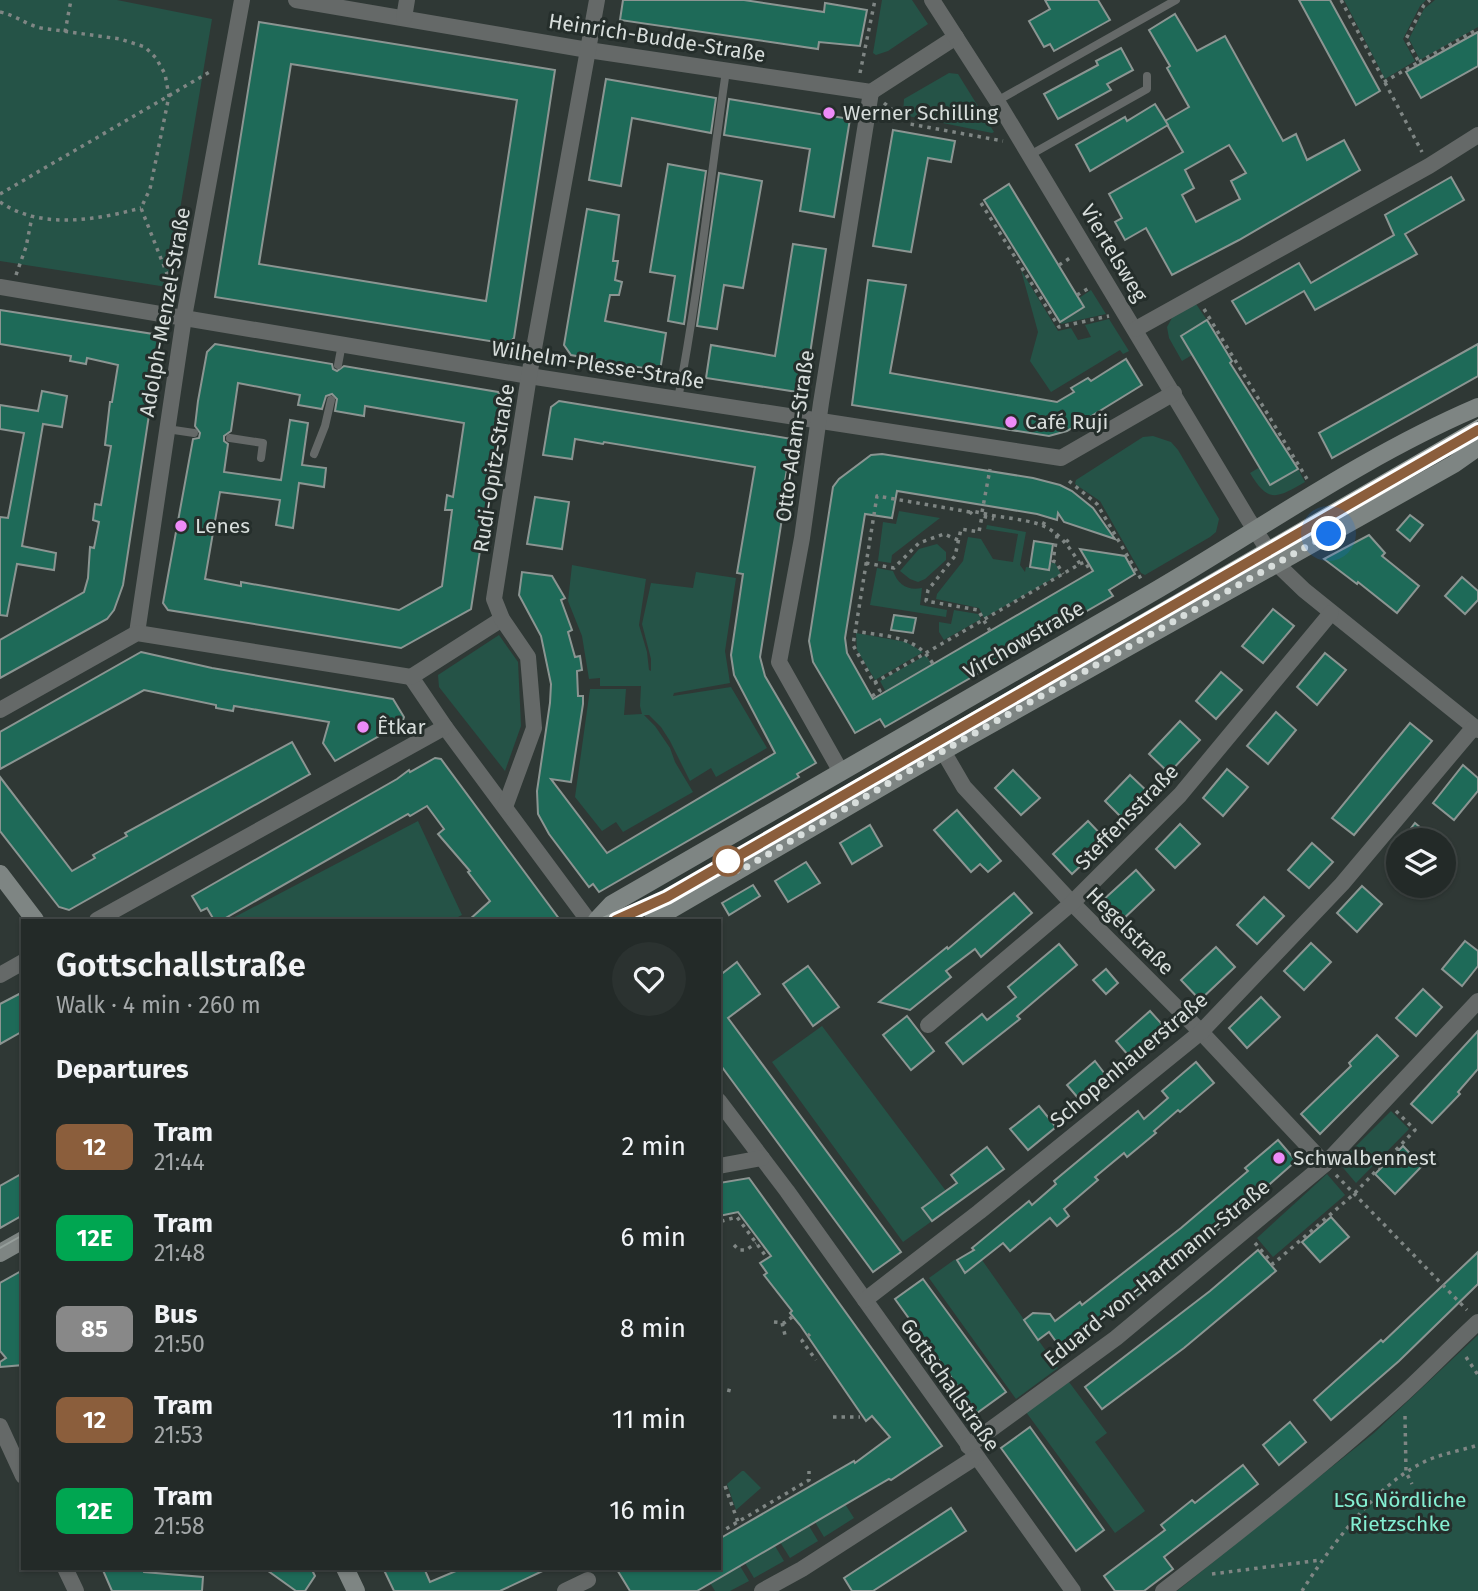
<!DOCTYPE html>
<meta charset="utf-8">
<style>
:root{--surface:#232a28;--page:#2b3230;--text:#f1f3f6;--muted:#a3a7a8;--line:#404645}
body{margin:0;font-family:"Fira Sans",sans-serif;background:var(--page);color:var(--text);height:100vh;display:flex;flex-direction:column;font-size:26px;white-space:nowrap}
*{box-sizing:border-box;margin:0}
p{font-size:23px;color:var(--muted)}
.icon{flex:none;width:38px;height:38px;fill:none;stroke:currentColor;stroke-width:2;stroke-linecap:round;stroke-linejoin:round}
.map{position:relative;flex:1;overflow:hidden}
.drawer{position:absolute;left:21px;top:919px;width:700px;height:651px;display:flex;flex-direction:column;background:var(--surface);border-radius:0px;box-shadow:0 2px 5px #0004,0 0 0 2px var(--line)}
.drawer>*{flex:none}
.badge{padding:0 14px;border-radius:10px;font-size:24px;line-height:46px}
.buttons{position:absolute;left:1386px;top:828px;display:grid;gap:14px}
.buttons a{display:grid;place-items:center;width:70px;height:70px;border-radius:50%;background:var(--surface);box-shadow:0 2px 5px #0004,0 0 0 2px var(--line);font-size:35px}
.you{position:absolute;width:35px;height:35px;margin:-18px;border:5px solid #fff;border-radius:50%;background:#1a73e8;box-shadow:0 0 0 10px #1a73e833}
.map>.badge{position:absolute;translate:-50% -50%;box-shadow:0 0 0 4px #fff}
h2{padding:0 35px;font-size:26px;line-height:63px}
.round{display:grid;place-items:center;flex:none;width:74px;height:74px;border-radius:37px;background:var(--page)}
.summary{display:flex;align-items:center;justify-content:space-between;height:119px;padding:0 35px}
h1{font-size:33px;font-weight:600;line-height:52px}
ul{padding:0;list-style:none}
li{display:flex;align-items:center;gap:21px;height:91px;padding:0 35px}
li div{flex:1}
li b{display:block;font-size:26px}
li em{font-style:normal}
li .badge{min-width:77px;font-weight:700;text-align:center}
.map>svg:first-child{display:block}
.green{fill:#255347}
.building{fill:#1e6a58;stroke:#8b9592;stroke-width:2;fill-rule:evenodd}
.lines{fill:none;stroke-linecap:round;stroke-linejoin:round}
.path{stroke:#7f8684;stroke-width:3.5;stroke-dasharray:3.5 5;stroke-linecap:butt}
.lane{stroke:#656968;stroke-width:8}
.street{stroke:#656968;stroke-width:16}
.secondary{stroke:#7e8583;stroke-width:18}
.tram{stroke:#969e9b;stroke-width:2}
.line-casing{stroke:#fff;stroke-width:16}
.line{stroke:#8b5e3c;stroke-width:10}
.walk{stroke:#d7dddb;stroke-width:7;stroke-dasharray:0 12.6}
.poi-dot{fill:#ee8bf8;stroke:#252e2b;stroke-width:2.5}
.stop-dot{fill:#fff;stroke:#8b5e3c;stroke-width:3.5}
.labels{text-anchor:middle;stroke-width:6;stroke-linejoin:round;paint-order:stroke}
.street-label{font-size:21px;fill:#d7dddb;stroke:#252e2b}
.poi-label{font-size:21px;fill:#d7dddb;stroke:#252e2b;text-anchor:start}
.park-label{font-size:21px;fill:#84efd2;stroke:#252e2b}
</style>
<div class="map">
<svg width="1478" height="1591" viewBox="0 0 1478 1591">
<rect width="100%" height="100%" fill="#2f3835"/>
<g class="green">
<path d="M0,0H117L212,19L167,287L0,261Z"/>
<path d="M882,0H912L928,24L888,51L876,55L873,53Z"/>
<path d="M1344,0H1426L1420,6L1403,39L1415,61L1385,79Z"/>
<path d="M1435,0H1478V27L1420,60L1409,39L1424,9Z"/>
<path d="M949,73L958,74L994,132L992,133L903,115L904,99Z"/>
<path d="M1021,270L1058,331L1071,328L1078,340L1091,337L1085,325L1109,319L1129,351L1123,354L1120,350L1051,392L1030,361L1038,332Z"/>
<path d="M1091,290L1106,314L1061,324L1060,322L1084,307L1079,298Z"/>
<path d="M1196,304L1207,320L1181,336L1192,355L1182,361L1169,338L1167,327L1172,318Z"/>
<path d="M1153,436L1171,442L1178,450L1219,519L1216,532L1210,537L1145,575L1141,573L1100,501L1075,484L1076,480L1143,437Z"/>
<path d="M1260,467L1271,485L1298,469L1305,482C1278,497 1269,505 1250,473Z"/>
<path d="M899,511L940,518L892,555L891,563L878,561L883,522L896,524Z"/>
<path d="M987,525L1026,532L1020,565L1025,572L1026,567L1049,570L1050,563H1055L1061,574L984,618L979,608L936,599L937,594L963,561L968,537L981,539L993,559L1013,562L1018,534L986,529Z"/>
<path d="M937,544L946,552V560L925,579L918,582L910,579L900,571L919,549Z"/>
<path d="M572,565L646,579L639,625L647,652L649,670L651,671V659L642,624L651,583L693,588L696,572L736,578L725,651L730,683L674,693L673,696L731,687L767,748L716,777L711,768L690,781L670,741L661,727L649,715H644L655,726L670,748L675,762L693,792L623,832L616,822L602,831L575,797L590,689H626L624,715L642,714L640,706L641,686H600V678L589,679L582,636L568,601Z"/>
<path d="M877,568L893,571C898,585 908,591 922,588L920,605L947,610L946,617L870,605Z"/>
<path d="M954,610L978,614L981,619L944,640L939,632V622L951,624Z"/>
<path d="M856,633L906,642L923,652L875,680L857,650Z"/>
<path d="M499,635L518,662L521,726L505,771L439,687L438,675Z"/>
<path d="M926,655L932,665L886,692L880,681Z"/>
<path d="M418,821L462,915L452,920H229Z"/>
<path d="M822,1026L946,1191L923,1208L932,1221L903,1242L772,1062Z"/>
<path d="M1391,1111L1409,1129L1356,1183L1339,1163Z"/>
<path d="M1327,1174L1345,1195L1273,1257L1257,1238Z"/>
<path d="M954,1260H957L965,1272L982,1260L1058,1368L1016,1399L929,1278Z"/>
<path d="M1478,1335V1591H1177L1374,1433Z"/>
<path d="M1069,1382L1107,1433L1095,1442L1145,1511L1115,1533L1026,1412Z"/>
<path d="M742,1471H744L761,1488L736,1510L727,1484Z"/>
<path d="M845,1504L854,1518L824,1537L815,1522Z"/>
<path d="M809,1526L818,1541L790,1558L780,1542Z"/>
<path d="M775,1546L784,1561L754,1578L745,1563Z"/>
<path d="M740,1566L749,1581L730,1591H715L710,1583Z"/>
</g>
<g class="building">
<path d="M623,0H744L824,12L825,3L867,10L860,46L819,42L818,49L620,20Z"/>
<path d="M1045,0H1098L1110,20L1054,51L1050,44L1044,47L1029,21L1050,9Z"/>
<path d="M1299,0H1330L1380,91L1356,105Z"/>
<path d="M1175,14L1197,51L1225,36L1283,141L1296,134L1307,160L1344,140L1360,170L1239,240L1172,275L1146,228L1125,240L1115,222L1122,218L1109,194L1183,152L1165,121L1189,107L1167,68L1170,66L1149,30ZM1229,145L1246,173L1231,181L1240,199L1196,222L1182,195L1194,188L1185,170Z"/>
<path d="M259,22L555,70L514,338L508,344L215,297ZM291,64L517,100L486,301L259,264Z"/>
<path d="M1478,32V66L1421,98L1406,72Z"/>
<path d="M1121,48L1133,70L1107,84L1111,90L1058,119L1044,94L1098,65L1096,61Z"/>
<path d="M606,79L716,98L711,133L632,118L621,186L589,180Z"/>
<path d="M729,99L850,119L834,217L800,211L810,149L724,135Z"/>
<path d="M1155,104L1168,125L1090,171L1076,145L1125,117L1127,121Z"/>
<path d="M893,130L955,141L951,162L928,158L911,252L873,246Z"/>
<path d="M668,164L706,171L684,324L668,321L675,276L650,272Z"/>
<path d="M719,173L762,181L743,288L724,285L717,329L697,326Z"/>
<path d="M1451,177L1464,200L1405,234L1417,254L1315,310L1304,291L1246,324L1232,301L1299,263L1311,283L1394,235L1385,215Z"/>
<path d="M1009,184L1084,307L1060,322L984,200Z"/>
<path d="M587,209L619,215L613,261H618L615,280L622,282L619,295H610L605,321L666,333L660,371L571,355L564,345Z"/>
<path d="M793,244L826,249L804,393L706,378L711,345L775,356Z"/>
<path d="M868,280L906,285L890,373L1057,402L1074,392L1071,388L1088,378L1091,381L1126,359L1142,385L1067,431L1049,436L852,405Z"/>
<path d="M0,310L153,334L160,343L123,585L114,610L107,619L0,678V640L84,592L88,578L90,547L94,548L99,522L93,520L95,504L101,505L111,446L105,445L110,402H112L118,365L87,358L86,364L70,361L71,356L0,344Z"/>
<path d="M1207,320L1232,361L1230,363L1298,469L1270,485L1181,336Z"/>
<path d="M215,344L332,364L333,369L337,371L344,366L498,392L503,401L471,609L401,648L168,610L163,603L193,439L199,438L200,433L195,426L198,401L207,352ZM238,383L300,395L298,405L322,409L326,396L332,394L337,399L335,411L364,416L365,406L464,423L453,497L447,495L445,510H452L442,586L399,610L241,582V586L205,579L220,492L280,500L276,525L293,528L299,483L324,487L326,468L302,465L308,423L290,420L281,480L224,472L228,444L224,441V436L231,431Z"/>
<path d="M1478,344V376L1332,458L1319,433Z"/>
<path d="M42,391L67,396L62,427L43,424L22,546L56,553L54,570L17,564L7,616L0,615V517L8,518L24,433L0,429V405L38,411Z"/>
<path d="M559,401L792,439L784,487H787L760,657L765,676L816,763L797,774L799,777L599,892L593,884L589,887L549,834L538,814L537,791L550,703L551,684L541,636L519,595L522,572L552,576L565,598L561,600L572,630L568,632L575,657L580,656L582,670L577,671L578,696H583V704L571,782L551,779L607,853L775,753L734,675L731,655L743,574L737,573L755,467L604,442L603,444L575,439L572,459L543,455L551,407Z"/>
<path d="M882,454L1033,478L1060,485L1072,491L1093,508L1115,539L1064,522L1058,513L1057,520L1037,514L897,491L892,518L865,514L845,638L847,653L873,699L1093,571L1080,549L1125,556L1135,574L1109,590L1113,596L885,727L880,719L855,733L813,662L809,641L833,487L839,479L871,455Z"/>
<path d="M535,497L569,502L562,549L527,544Z"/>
<path d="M1410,515L1423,525L1410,541L1397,530Z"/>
<path d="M1369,535L1385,553L1382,556L1419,586L1397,613L1358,582L1357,584L1324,559Z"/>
<path d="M1034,541L1053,544L1049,570L1030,567Z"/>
<path d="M1462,577L1478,591V600L1465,614L1445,596Z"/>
<path d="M1273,609L1294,626L1263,663L1242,646Z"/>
<path d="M894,615L916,618L913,633L891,630Z"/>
<path d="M141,652L212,668L393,699L404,717L402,723L335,761L323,743L329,722L234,706L233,711L216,708V705L144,690L0,769V732Z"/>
<path d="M1325,653L1346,670L1317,705L1297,687Z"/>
<path d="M1221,672L1242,690L1216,719L1196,701Z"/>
<path d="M1276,712L1296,730L1268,764L1247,746Z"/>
<path d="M1180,721L1200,740L1169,773L1149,754Z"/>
<path d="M1410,723L1432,741L1354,835L1332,818Z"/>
<path d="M292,742L310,774L69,910L59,907L0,831V777L72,871L95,858L93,855L127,836L125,833Z"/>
<path d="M435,758L441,759L560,920H469L490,901L468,872L470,871L438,834L444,829L427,806L410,816L408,814L222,920H214L207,908L201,911L192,896L397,779L409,770L410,772Z"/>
<path d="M1463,765L1478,778V791L1454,820L1433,803Z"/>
<path d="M1227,769L1248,787L1223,816L1203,798Z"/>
<path d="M1013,770L1040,798L1021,815L995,788Z"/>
<path d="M1130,775L1150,794L1124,820L1105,801Z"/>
<path d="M957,810L1001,861L988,872L980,864L971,872L934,830Z"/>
<path d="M1088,821L1107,841L1072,874L1053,854Z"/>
<path d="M1415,823L1435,840H1402Z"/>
<path d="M1180,824L1200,844L1175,868L1156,849Z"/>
<path d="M870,825L882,846L852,864L840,843Z"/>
<path d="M1312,843L1333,862L1309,888L1288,870Z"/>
<path d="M806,862L820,883L788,902L775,881Z"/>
<path d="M1136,870L1154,890L1121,921L1102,901Z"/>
<path d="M753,885L760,896L729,915L722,903Z"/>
<path d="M1362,886L1382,904L1357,932L1337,913Z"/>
<path d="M1014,893L1032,913L981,957L975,949L946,971L951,977L910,1010L879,1002L947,947L948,949Z"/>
<path d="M1264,897L1284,916L1257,944L1237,925Z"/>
<path d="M1465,941L1478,951V966L1462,986L1442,969Z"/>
<path d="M1311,943L1331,962L1304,990L1284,971Z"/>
<path d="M1059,944L1077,965L1017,1016L1020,1019L963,1064L946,1043L982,1014L987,1020L1016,997L1008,987Z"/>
<path d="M1216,947L1235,967L1200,1000L1181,980Z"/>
<path d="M737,962L760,994L728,1018L901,1252L873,1272L719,1063V976Z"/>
<path d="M808,966L839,1007L813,1026L783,984Z"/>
<path d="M1106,969L1118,983L1106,994L1093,980Z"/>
<path d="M1423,989L1442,1007L1416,1036L1396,1018Z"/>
<path d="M23,992V1031L0,1044V1004Z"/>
<path d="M1261,997L1280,1017L1247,1048L1229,1028Z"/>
<path d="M1150,1011L1168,1031L1134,1062L1116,1041Z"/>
<path d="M907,1016L934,1051L911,1070L883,1035Z"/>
<path d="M1478,1031V1069L1458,1092L1460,1094L1432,1123L1411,1104Z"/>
<path d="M1377,1035L1398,1056L1320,1134L1301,1114L1351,1066L1349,1063Z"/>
<path d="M1095,1061L1111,1082L1084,1105L1067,1085Z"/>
<path d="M1196,1062L1214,1083L1180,1112L1178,1110L1154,1131L1156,1133L1127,1157L1124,1153L1095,1177L1098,1180L1064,1209L1069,1216L1057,1226L1050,1218L1010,1251L1003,1243L965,1273L957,1260L974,1250L972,1248L1029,1201L1032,1205L1056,1184L1054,1181L1138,1111L1144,1119L1168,1098L1162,1091Z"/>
<path d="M1039,1106L1056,1127L1028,1150L1010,1129Z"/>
<path d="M1278,1140L1296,1161L1197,1248L1115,1314L1113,1312L1062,1350L1049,1332L1038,1340L1024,1320L1033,1313L1050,1314L1055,1321L1080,1302L1082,1305L1181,1228L1248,1171L1245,1168Z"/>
<path d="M1403,1146L1422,1166L1395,1194L1375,1174Z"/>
<path d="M987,1147L1004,1169L932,1221L922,1208L957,1183L951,1175Z"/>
<path d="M23,1173V1215L0,1228V1186Z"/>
<path d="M749,1178L942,1446L891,1480L889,1479L697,1591H630L616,1568H719V1539L854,1461L855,1463L890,1437L872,1416L866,1421L800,1325L790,1313L792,1311L764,1275L767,1273L760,1263L771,1256L738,1212L719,1216V1183Z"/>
<path d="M1331,1217L1349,1237L1320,1262L1302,1242Z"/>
<path d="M1258,1250L1276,1271L1184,1348L1102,1409L1085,1387L1210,1291Z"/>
<path d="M1478,1252V1284L1399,1361L1331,1420L1314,1400L1381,1340L1383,1342Z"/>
<path d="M23,1270V1365L0,1367V1362L6,1358L0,1351V1283Z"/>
<path d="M923,1279L1006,1392L977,1413L895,1299Z"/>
<path d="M1290,1422L1306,1442L1279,1465L1263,1445Z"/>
<path d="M1030,1427L1104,1530L1076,1551L1001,1448Z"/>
<path d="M1243,1465L1258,1484L1164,1557L1173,1569L1144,1591H1115L1104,1576L1165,1530L1161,1525L1192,1500L1195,1503Z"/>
<path d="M951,1508L966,1531L873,1591H852L844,1578Z"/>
<path d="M102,1568H143L144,1572L203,1577L202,1591H112Z"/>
<path d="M264,1568H311L315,1576L305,1591H296Z"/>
<path d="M383,1568H424L430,1582L463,1568H549L500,1591H394Z"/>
</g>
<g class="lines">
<g class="path">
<path d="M1341,0L1422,152"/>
<path d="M0,12C18,16 24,24 41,28L120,39L145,47L156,58L165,74L169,96L150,189L141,208L173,289"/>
<path d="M65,32L71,0"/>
<path d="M1419,62L1478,29"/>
<path d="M860,73L875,0"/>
<path d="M1384,82L1419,62L1406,39L1424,5L1430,0"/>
<path d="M884,103L910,124L1003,141"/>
<path d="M0,194L213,70"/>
<path d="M0,202C41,230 96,220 141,208"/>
<path d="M981,203L1059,327L1109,316"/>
<path d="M1059,265L1070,258"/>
<path d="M16,275L26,247L32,217"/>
<path d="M1077,295L1089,288"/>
<path d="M1204,309L1307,479"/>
<path d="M1069,481L1097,504L1141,579"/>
<path d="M970,512L877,496L853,645L874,683L1080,564C1054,522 1042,523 995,516"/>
<path d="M982,512L990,469"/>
<path d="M972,514L970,512L972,511L995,516"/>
<path d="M1043,525L1047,517"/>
<path d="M1057,535L1053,561L1056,562L1063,574"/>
<path d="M1066,542L1072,537"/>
<path d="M866,563L894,568L919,543L944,534L958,540"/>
<path d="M1080,564L1085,562L1091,572"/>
<path d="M854,631C883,636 917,635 933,664"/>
<path d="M990,631L978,610L926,601L928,590L955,556L961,529L979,532L982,516L994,519"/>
<path d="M872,696L880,691L875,682"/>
<path d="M1336,1175L1467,1310"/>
<path d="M719,1230L722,1221L737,1217L765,1255"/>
<path d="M1255,1243L1273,1264L1354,1194L1415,1130L1396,1111"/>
<path d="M734,1245L739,1250H746L756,1243"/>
<path d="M774,1322L784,1323L792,1317"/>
<path d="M782,1323L785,1335"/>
<path d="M810,1334L802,1341L816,1360"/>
<path d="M1466,1357L1478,1375"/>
<path d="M719,1388L735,1392"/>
<path d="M1405,1416L1406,1472L1412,1484"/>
<path d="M833,1417H860"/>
<path d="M725,1486L738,1522"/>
<path d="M719,1533L809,1480V1471"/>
<path d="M1212,1574L1321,1560"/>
<path d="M1302,1591C1329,1548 1376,1485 1422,1463C1439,1454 1460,1451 1478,1445"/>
</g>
<g class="lane">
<path d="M997,101L1176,0"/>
<path d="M1030,155L1147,89V76"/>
<path d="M338,365L342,344"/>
<path d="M678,399C699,290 710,180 726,71"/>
<path d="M167,429L194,433"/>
<path d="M230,438L263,443L261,458"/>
<path d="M314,454L325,426L331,400"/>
</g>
<g class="street">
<path d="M296,0L588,50L871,92L956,37"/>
<path d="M932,0L997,101L1248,519L1277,564L1304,590L1478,730"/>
<path d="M404,18L407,0"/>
<path d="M0,287L529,376L1061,458L1174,393"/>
<path d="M1136,329L1429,166L1478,135"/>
<path d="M137,633L184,317L242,0"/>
<path d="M411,677L445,727L588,920"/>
<path d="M0,710L137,633L411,677L502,619"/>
<path d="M943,751L964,787L1072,903L1201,1032L1325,1164"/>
<path d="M841,772L779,662L802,538L821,403L871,92"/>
<path d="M505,807L534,728L528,657L502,619L494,599L529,376L597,0"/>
<path d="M97,920L445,727"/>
<path d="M0,975L23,962"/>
<path d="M928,1025L1072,903L1180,795L1331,613"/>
<path d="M719,1101L787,1191L1073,1591"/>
<path d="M719,1166L762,1158"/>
<path d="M865,1300L979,1212L1201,1032L1342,884L1474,727"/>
<path d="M0,1426L23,1476"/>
<path d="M968,1446L1116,1338L1325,1164L1478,1001"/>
<path d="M65,1568L76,1591"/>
<path d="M565,1591L588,1580"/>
<path d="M762,1591L802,1569L976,1457"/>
<path d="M1163,1591C1245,1528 1327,1463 1404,1393C1429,1370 1453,1345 1478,1322"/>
</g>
<g class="secondary">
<path d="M0,874L35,920"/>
<path d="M597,920L612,904C790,800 970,699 1148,595C1257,532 1361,457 1478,407"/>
<path d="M653,920L943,751L1454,464L1478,447"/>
<path d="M0,1253L23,1240"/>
<path d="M345,1568L356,1591"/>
</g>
<g class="tram">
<path d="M598,920L662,893L1478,420"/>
<path d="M0,1248L23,1235"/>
</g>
</g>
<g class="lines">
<defs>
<path id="line" d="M616,920L667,897L1478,430"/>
</defs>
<use href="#line" class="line-casing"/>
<use href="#line" class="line"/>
<path class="walk" d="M728,861L738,872L943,751L1329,534"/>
</g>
<g class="poi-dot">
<circle cx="829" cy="113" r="7"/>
<circle cx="1011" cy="422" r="7"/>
<circle cx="181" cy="526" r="7"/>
<circle cx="363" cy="727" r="7"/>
<circle cx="1279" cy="1158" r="7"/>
</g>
<circle class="stop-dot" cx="728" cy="861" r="14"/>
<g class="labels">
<g class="street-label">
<text transform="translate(657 38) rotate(9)" y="7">Heinrich-Budde-Straße</text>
<text transform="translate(1114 253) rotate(59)" y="7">Viertelsweg</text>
<text transform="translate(165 312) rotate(-80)" y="7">Adolph-Menzel-Straße</text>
<text transform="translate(598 365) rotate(9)" y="7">Wilhelm-Plesse-Straße</text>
<text transform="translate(795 436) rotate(-82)" y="7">Otto-Adam-Straße</text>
<text transform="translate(494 468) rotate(-81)" y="7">Rudi-Opitz-Straße</text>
<text transform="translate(1024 640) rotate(-30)" y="7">Virchowstraße</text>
<text transform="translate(1127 817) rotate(-46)" y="7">Steffensstraße</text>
<text transform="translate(1130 931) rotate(45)" y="7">Hegelstraße</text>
<text transform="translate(1129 1060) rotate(-40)" y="7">Schopenhauerstraße</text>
<text transform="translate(1157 1273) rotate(-39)" y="7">Eduard-von-Hartmann-Straße</text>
<text transform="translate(950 1385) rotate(55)" y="7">Gottschallstraße</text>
</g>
<g class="poi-label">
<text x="843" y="120">Werner Schilling</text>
<text x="1025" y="429">Café Ruji</text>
<text x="195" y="533">Lenes</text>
<text x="377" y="734">Êtkar</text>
<text x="1293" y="1165">Schwalbennest</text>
</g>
<g class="park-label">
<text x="1400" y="1507">LSG Nördliche<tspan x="1400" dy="24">Rietzschke</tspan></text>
</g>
</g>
</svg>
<div class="buttons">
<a><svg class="icon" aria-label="layers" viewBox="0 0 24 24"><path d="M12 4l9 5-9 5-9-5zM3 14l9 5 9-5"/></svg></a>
</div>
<div class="you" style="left:1329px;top:534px"></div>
<section class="drawer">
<div class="summary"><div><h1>Gottschallstraße</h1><p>Walk · 4 min · 260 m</p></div><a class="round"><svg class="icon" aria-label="heart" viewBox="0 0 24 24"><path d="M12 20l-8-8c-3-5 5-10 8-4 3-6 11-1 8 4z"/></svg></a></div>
<h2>Departures</h2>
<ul>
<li><span class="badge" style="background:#8b5e3c;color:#fff">12</span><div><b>Tram</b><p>21:44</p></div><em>2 min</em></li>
<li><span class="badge" style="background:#00a651;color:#fff">12E</span><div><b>Tram</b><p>21:48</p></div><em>6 min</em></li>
<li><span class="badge" style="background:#888;color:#fff">85</span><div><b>Bus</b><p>21:50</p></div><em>8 min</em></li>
<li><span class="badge" style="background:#8b5e3c;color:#fff">12</span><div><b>Tram</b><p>21:53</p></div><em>11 min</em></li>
<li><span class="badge" style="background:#00a651;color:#fff">12E</span><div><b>Tram</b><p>21:58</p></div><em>16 min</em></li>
</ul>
</section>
</div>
